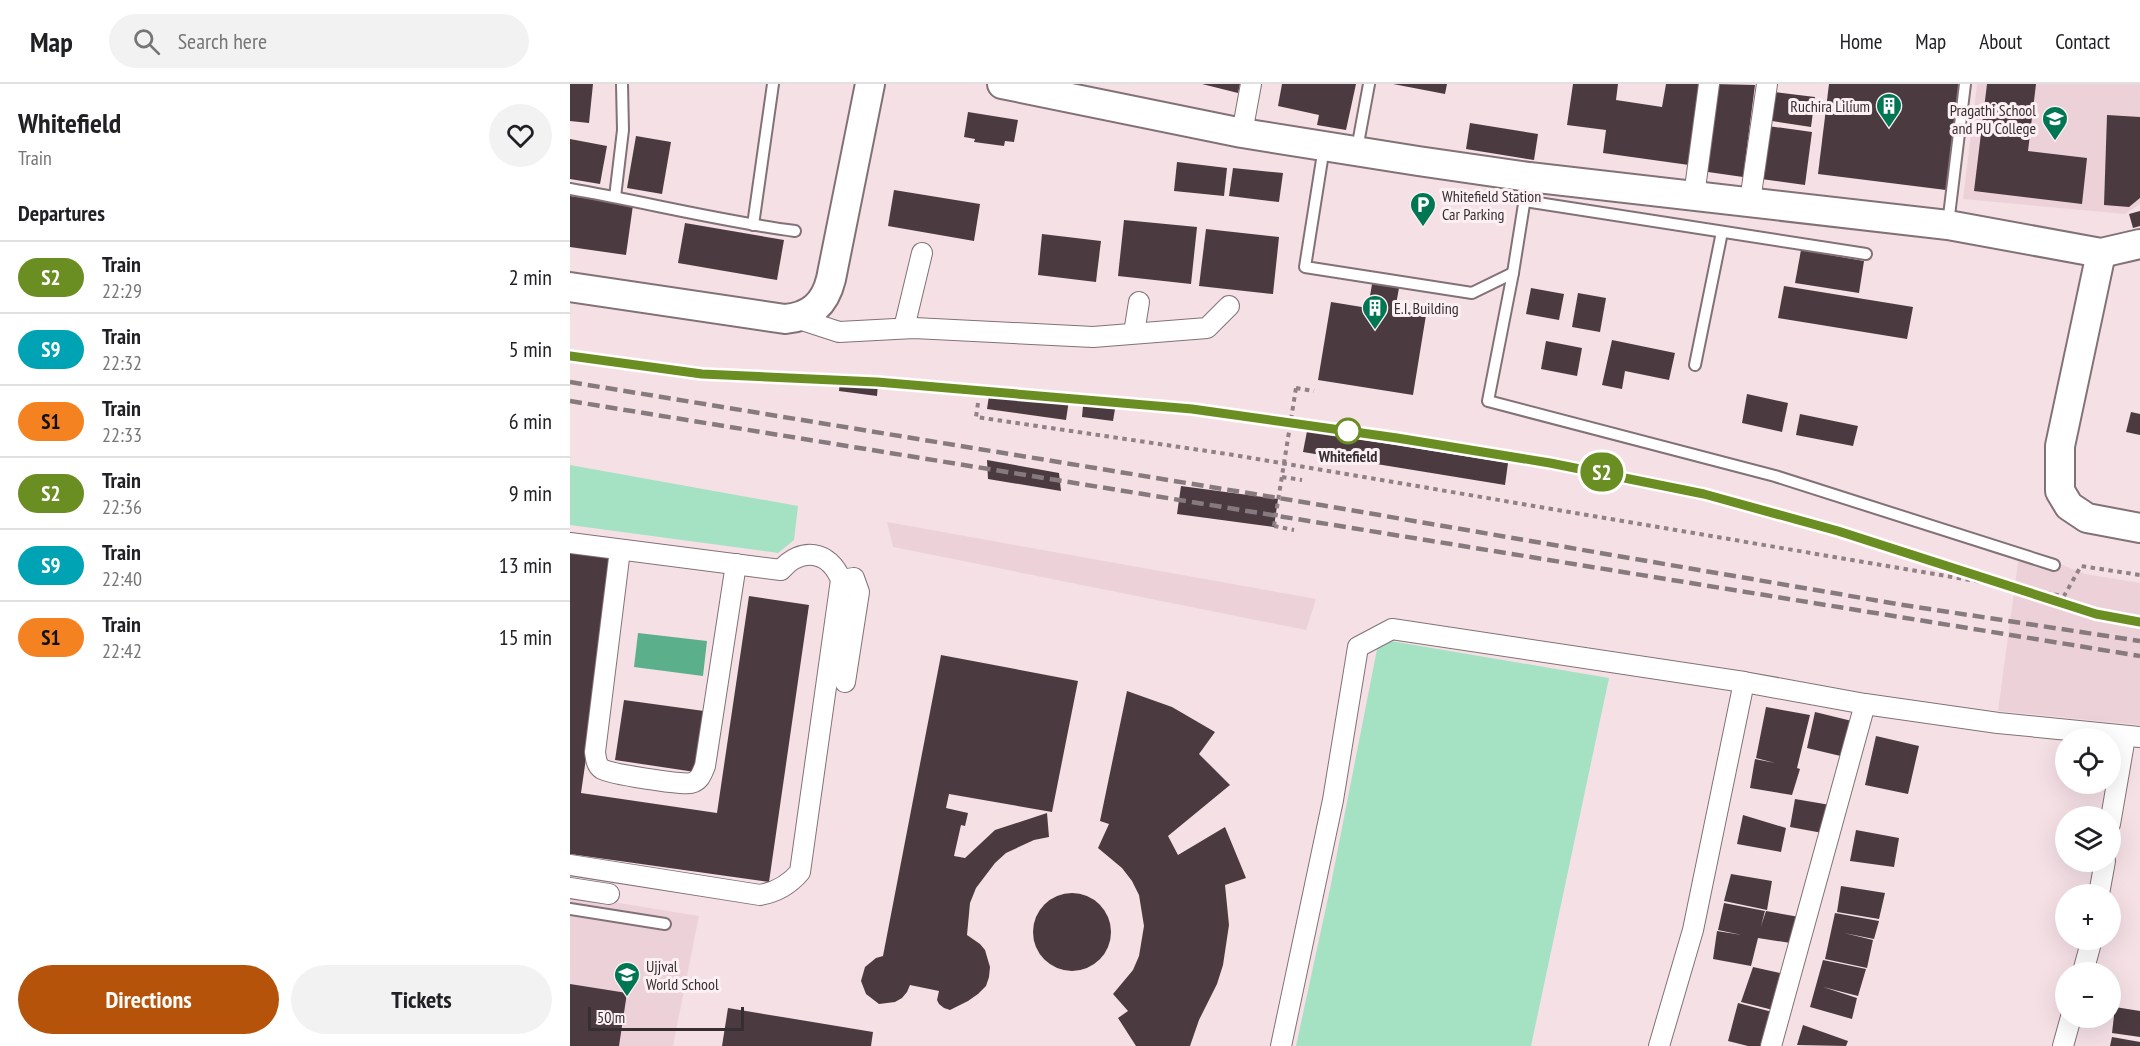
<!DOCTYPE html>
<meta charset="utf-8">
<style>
:root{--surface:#fff;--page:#f2f2f2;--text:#202124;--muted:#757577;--line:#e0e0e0;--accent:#b45309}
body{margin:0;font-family:"PT Sans Narrow",sans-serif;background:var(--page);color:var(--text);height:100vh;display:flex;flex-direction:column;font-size:22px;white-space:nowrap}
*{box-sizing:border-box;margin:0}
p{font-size:20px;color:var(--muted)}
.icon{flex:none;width:33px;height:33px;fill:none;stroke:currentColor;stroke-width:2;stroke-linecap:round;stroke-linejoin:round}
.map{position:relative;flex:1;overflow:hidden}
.side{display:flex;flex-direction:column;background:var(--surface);width:570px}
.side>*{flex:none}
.badge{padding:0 12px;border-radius:20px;font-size:21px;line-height:39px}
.tools{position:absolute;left:1485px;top:644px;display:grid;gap:12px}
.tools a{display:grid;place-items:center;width:66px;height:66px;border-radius:50%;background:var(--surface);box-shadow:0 6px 24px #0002;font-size:30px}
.scale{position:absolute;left:18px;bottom:15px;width:156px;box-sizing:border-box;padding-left:6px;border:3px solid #362e31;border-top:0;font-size:16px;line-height:21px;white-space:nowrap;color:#362e31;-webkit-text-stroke:4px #fcf0f3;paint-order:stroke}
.map>.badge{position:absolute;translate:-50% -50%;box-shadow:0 0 0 3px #fff}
h2{padding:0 18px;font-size:22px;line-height:54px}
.round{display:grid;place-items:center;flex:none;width:63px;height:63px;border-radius:32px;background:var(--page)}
.head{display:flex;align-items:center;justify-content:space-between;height:102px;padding:0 18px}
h1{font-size:28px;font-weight:700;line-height:45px}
.cta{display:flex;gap:12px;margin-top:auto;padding:12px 18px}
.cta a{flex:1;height:69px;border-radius:36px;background:var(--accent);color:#fff;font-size:24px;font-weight:700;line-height:69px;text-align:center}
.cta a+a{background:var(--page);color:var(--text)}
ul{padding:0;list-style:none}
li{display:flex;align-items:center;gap:18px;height:72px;padding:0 18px;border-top:2px solid var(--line)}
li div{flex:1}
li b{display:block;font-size:22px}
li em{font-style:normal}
li .badge{min-width:66px;font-weight:700;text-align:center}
header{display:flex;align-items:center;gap:36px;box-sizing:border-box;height:84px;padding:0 30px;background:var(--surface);border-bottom:2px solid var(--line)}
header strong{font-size:28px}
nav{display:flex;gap:33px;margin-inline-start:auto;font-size:21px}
.search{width:420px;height:54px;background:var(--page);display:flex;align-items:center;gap:15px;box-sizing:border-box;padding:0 21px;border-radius:33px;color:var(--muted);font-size:22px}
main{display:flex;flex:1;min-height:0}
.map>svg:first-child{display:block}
.built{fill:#edd1d9}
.green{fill:#a5e2c4}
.water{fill:#5baf8a}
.building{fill:#4b3b40}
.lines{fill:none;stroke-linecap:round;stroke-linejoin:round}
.lane-casing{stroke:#827176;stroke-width:14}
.street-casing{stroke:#827176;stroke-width:22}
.secondary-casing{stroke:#827176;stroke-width:32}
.path{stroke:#8f8185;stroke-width:4;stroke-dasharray:4.5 4.5;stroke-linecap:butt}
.lane{stroke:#fff;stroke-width:10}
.street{stroke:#fff;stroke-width:20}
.secondary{stroke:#fff;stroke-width:28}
.rail{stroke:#877a7e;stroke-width:4.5;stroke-dasharray:12 6;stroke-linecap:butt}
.path-bridge{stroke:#8f8185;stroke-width:4;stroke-dasharray:4.5 4.5;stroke-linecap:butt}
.line-casing{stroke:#fff;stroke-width:14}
.line{stroke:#6b8e23;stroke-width:9}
.stop-dot{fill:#fff;stroke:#6b8e23;stroke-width:3}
.labels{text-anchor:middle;stroke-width:6;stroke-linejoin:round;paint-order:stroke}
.poi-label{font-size:16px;fill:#362e31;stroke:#fcf0f3;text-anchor:start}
.stop-label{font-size:16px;font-weight:bold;fill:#362e31;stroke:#fcf0f3}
</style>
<header>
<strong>Map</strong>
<div class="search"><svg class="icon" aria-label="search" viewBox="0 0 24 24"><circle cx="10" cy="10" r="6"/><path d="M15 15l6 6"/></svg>Search here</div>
<nav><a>Home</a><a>Map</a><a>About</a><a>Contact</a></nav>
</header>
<main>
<section class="side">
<div class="head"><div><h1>Whitefield</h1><p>Train</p></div><a class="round"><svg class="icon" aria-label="heart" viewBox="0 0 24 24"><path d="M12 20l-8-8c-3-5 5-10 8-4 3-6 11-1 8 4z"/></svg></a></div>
<h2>Departures</h2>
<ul>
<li><span class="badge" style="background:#6b8e23;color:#fff">S2</span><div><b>Train</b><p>22:29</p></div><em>2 min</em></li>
<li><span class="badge" style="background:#00a3b4;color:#fff">S9</span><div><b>Train</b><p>22:32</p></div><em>5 min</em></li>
<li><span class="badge" style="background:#f58220;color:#111">S1</span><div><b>Train</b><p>22:33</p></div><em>6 min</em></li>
<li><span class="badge" style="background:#6b8e23;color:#fff">S2</span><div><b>Train</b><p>22:36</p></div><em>9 min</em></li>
<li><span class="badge" style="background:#00a3b4;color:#fff">S9</span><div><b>Train</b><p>22:40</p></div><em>13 min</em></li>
<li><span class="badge" style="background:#f58220;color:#111">S1</span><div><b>Train</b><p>22:42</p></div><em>15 min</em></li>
</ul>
<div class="cta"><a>Directions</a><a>Tickets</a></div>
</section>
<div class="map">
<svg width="1570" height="962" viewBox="0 0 1570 962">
<rect width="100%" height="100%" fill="#f5e0e6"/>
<g class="built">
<path d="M1407,0H1570V120L1555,130L1393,115Z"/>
<path d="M317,438L746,515L736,546L323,463Z"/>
<path d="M1450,464L1515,490L1570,499V641L1428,627Z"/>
<path d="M0,811L129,832L103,962H0Z"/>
</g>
<g class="green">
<path d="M0,381L228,422L224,456L208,469L0,441Z"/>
<path d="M809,555L1039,594L961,962H726L761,800Z"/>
</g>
<path class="water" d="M68,549L137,557L133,592L64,583Z"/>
<g class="building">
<path d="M0,0H23L19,39L0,37Z"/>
<path d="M632,0H670L668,9Z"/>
<path d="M712,0H786L776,46L747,41L749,31L708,22Z"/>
<path d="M823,0H877L875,10Z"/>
<path d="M1003,0H1048L1046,16L1092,23L1096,0H1131L1119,81L1033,69L1036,46L997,41Z"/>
<path d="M1143,0L1185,1L1173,93L1131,87Z"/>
<path d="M1259,0H1390L1376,106L1248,90Z"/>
<path d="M1417,0H1466L1458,67L1517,74L1512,120L1404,107Z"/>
<path d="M1205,8L1245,13L1241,43L1202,37Z"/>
<path d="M398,28L448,36L444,58L435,57L434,62L404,58L405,55L394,53Z"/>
<path d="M1537,31L1570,33V114L1559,123L1534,121Z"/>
<path d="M900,39L968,50L964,76L896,65Z"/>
<path d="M1198,42L1242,48L1235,101L1191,95Z"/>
<path d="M66,52L101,58L92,110L57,104Z"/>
<path d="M0,55L37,62L30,100L0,95Z"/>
<path d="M607,78L657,84L654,112L604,107Z"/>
<path d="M663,84L713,89L709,118L659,112Z"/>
<path d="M324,106L410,120L404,157L318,142Z"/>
<path d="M0,112L63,121L56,171L0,163Z"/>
<path d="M1570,127V142L1563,144L1559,130Z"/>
<path d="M554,136L627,143L621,200L548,192Z"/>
<path d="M115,139L214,156L207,196L108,179Z"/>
<path d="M636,145L709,153L703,210L629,202Z"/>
<path d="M472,150L531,157L526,198L468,191Z"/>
<path d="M1231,166L1294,177L1289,209L1225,199Z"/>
<path d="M802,200L829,204L825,226L856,231L843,311L748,296L761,218L798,224Z"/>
<path d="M1214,202L1343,223L1337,255L1208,234Z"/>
<path d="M961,204L994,210L989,236L956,230Z"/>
<path d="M1008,209L1036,214L1030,248L1002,243Z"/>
<path d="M1042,256L1105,269L1099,296L1055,287L1052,305L1032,301Z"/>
<path d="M976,257L1012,264L1007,292L971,285Z"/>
<path d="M270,296L308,300L307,312L269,307Z"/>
<path d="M420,305L499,316L496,336L417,325Z"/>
<path d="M1177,310L1218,319L1212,348L1172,339Z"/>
<path d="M513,322L545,325L543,337L512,333Z"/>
<path d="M1561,328L1570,330V351L1556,348Z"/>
<path d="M1230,330L1288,342L1283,362L1226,351Z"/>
<path d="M737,347L938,379L935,401L733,368Z"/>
<path d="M417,376L489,389L491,407L418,395Z"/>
<path d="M611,402L708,415L704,443L607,430Z"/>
<path d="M0,467L45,473L11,709L147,729L179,512L239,521L199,798L0,770Z"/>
<path d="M371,571L508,597L482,728L379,710L376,724L398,729L395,742L391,741L384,772L395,774L425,746L477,729L479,753L464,756L436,769L425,779L406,804L400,819L397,851L410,860L415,866L420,883L419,893L416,902L408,910L398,917L380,926L374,924L369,920L367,916L369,907L340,901L337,908L332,914L325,918L309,920L296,910L291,897L295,883L306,874L313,872Z"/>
<path d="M557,607L602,623L645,648L629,670L660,701L598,752L608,771L655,743L676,794L655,801L659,841L653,881L647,900L629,936L620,962H566L548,934L558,927L543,910L563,886L569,872L574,842L569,811L562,797L552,784L528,764L539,740L530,737Z"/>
<path d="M54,616L134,627L125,688L45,676Z"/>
<path d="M1196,623L1240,631L1227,684L1230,685L1222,711L1180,704L1185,675L1205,679L1186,674Z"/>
<path d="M1245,628L1286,638L1279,674L1237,664Z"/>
<path d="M1306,652L1349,662L1338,710L1295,701Z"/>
<path d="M1225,715L1266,722L1258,750L1220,743Z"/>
<path d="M1173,731L1216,744L1211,768L1167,760Z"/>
<path d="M1286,746L1329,754L1324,783L1280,777Z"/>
<path d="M1161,790L1202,797L1197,826L1154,817Z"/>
<path d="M1271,802L1315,809L1309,835L1267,828Z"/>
<circle cx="502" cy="848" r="39"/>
<path d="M1154,819L1195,827L1191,842L1196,827L1235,834L1227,860L1188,854L1181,882L1143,875L1147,847L1172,851L1148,846Z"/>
<path d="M1265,829L1309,837L1304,855L1274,849L1303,856L1297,884L1255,875Z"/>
<path d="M1253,876L1296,885L1288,912L1253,903L1287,914L1282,935L1240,923Z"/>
<path d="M1183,883L1219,891L1211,928L1171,918Z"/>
<path d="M0,900L57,909L49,962H0Z"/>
<path d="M1168,919L1210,930L1201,962H1178L1158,957Z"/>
<path d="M1545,923L1570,927V953L1542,949Z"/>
<path d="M158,924L303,948L301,962H152Z"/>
<path d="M1233,941L1278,957L1276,962L1227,961Z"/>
<path d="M1542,953L1570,958V962H1540Z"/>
</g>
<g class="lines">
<defs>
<g id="lane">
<path d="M754,63L735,183L902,209L943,189"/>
<path d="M787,65L799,0"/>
<path d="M958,95L943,189L918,317L1205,392L1484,481"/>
<path d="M0,105C75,118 149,137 225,147"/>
<path d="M45,113L53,46L52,0"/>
<path d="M955,117L1296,170"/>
<path d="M1378,140L1395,0"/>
<path d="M183,141L203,0"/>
<path d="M1125,281L1152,148"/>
<path d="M0,825L95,840"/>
</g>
<g id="street">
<path d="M672,49L681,0"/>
<path d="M1124,112L1139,0"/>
<path d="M1180,117L1197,0"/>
<path d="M226,234L269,248L344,244L523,253L637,244L659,222"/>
<path d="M334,244L352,169"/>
<path d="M564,249L569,218"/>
<path d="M0,459L211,486C231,463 259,466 271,496L230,788C219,801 207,808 190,811L0,781"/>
<path d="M50,466L25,668C26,674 26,681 32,685C40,690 111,701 121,699C130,697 132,689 135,682L166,480"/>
<path d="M271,496L284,494L289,508L275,598"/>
<path d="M1540,740L1555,653"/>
<path d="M0,804L39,810"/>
<path d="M1529,810L1535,777"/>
<path d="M1513,888L1522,855"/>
<path d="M711,962L763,716L788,563L822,545L1174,598L1295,620L1428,639L1570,653"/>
<path d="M1089,962L1123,846L1174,598"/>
<path d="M1201,962L1295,620"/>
<path d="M1493,962L1501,933"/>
</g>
<g id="secondary">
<path d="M432,0L672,49L848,77L959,93L1378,141L1531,169L1570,160"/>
<path d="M1531,169L1490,362V407L1499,422L1517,434L1570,444"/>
<path d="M0,203L215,235C240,233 255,220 261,195L300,0"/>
</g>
</defs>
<use href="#lane" class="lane-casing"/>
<use href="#street" class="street-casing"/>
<use href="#secondary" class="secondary-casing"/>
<g class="path">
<path d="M726,304L744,307"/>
<path d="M408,319L406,333L664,371L1494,512L1511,482L1570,491"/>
<path d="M712,393L732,396"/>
<path d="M704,442L724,446"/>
</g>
<use href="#lane" class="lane"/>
<use href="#street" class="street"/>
<use href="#secondary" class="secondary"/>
<g class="rail">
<path d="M0,272L132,290L307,298L622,325L827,354L1024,387L1134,410L1267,447L1526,530L1570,538"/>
<path d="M0,298L751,421L1333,521L1570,557"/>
<path d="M0,317L1570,572"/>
</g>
<path class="path-bridge" d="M704,442L726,304"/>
</g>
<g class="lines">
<defs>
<path id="line" d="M0,272L132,290L307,298L622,325L827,354L980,379L1134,410L1268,447L1526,530L1570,538"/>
</defs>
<use href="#line" class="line-casing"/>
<use href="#line" class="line"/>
</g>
<defs>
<symbol id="building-pin" viewBox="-11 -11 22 30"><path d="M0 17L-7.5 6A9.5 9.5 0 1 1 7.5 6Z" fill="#007652" stroke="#fcf0f3"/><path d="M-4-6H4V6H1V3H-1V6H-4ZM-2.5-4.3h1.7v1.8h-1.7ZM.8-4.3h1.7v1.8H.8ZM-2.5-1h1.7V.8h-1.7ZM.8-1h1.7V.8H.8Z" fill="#fff"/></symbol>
<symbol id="school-pin" viewBox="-11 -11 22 30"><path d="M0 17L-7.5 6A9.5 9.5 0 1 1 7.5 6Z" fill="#007652" stroke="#fcf0f3"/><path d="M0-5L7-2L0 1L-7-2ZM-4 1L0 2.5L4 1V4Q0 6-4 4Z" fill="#fff"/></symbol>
<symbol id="parking-pin" viewBox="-11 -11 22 30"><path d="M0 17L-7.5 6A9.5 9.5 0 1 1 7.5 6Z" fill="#007652" stroke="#fcf0f3"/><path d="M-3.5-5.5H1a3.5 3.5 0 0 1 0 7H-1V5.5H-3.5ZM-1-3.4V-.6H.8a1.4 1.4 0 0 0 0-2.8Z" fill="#fff"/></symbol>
</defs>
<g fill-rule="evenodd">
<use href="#building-pin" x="1304" y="7" width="30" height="40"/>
<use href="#school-pin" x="1470" y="20" width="30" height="40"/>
<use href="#parking-pin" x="838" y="106" width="30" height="40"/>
<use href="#building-pin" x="790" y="209" width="30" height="40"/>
<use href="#school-pin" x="42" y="876" width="30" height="40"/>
</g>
<circle class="stop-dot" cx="778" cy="347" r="12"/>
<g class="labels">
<g class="poi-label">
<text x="1300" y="28" text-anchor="end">Ruchira Lilium</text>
<text x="1466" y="32" text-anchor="end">Pragathi School<tspan x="1466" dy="18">and PU College</tspan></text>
<text x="872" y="118">Whitefield Station<tspan x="872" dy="18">Car Parking</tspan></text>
<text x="824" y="230">E.I. Building</text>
<text x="76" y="888">Ujjval<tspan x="76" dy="18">World School</tspan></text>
</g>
<g class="stop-label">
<text x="778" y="378">Whitefield</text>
</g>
</g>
</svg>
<div class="tools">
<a><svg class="icon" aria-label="locate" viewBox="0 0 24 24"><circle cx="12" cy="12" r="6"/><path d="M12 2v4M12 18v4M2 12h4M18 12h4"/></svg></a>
<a><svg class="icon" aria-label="layers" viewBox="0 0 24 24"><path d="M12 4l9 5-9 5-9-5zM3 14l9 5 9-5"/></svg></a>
<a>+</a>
<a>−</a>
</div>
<div class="scale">50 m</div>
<b class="badge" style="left:1032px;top:388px;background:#6b8e23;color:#fff">S2</b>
</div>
</main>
